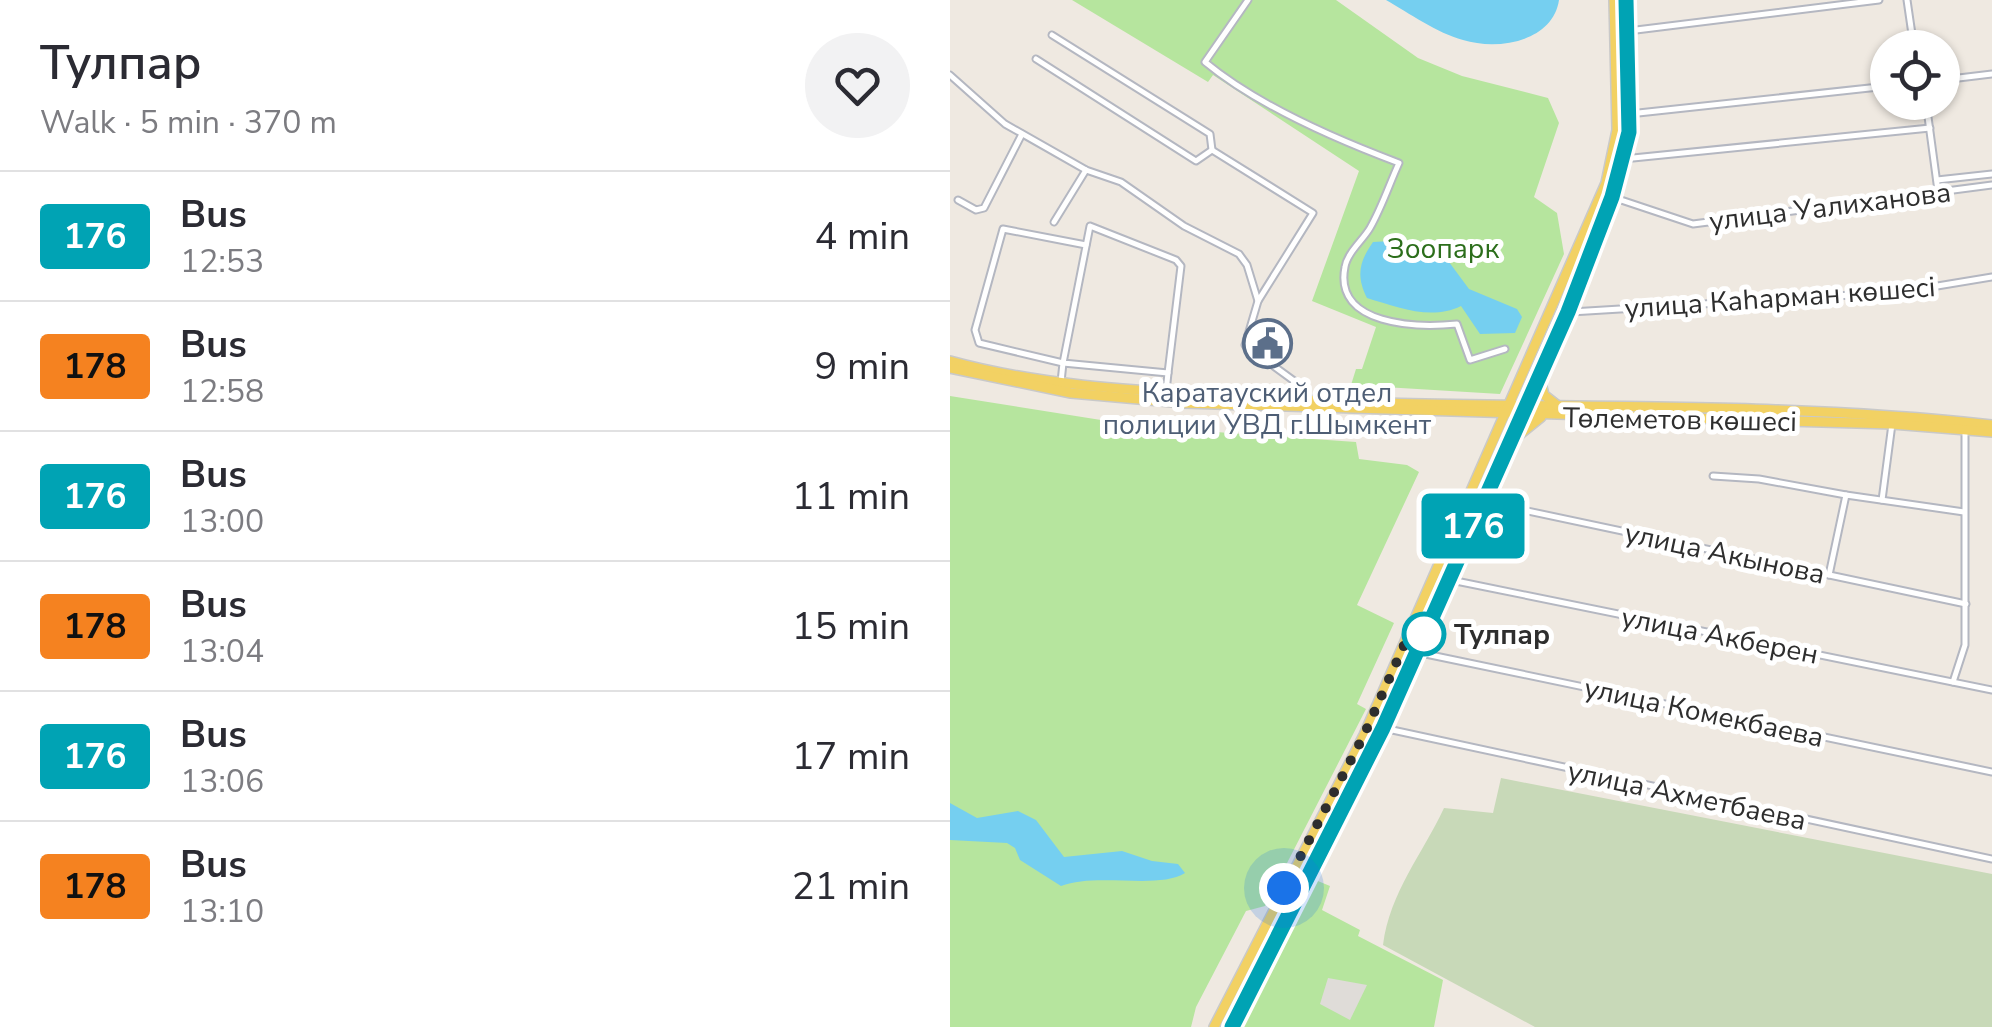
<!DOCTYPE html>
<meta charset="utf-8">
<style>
:root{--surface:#fff;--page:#f2f2f3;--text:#2b2b33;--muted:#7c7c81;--line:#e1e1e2}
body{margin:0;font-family:"Nunito Sans",sans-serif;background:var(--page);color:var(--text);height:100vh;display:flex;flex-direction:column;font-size:38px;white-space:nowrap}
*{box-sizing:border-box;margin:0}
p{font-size:32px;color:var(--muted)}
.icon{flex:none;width:55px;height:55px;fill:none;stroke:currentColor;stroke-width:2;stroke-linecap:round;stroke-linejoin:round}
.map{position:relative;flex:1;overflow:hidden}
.drawer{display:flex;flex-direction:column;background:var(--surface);width:950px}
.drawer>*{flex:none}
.badge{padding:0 20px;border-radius:8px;font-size:35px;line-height:65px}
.buttons{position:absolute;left:920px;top:30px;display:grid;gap:20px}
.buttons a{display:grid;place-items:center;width:90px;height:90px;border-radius:50%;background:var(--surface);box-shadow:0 2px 8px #0004;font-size:50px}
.you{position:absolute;width:50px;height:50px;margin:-25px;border:8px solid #fff;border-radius:50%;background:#1a73e8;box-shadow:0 0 0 15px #1a73e833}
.map>.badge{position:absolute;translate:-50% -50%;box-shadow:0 0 0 5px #fff}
.round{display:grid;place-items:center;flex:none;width:105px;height:105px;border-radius:52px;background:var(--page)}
.head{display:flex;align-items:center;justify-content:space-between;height:170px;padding:0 40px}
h1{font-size:48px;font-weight:600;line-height:75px}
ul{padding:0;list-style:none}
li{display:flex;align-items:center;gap:30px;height:130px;padding:0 40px;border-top:2px solid var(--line)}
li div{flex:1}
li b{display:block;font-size:38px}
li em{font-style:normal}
li .badge{min-width:110px;font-weight:700;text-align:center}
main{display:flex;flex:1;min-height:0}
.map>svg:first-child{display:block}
.green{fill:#b6e59e}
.cemetery{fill:#c8d9b8}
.plaza{fill:#dfdcd8}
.water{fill:#75cff0}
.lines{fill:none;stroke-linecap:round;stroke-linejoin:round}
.street-casing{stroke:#b4b7c1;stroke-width:9}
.primary-casing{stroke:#c9c9c9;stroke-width:12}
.street{stroke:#fff;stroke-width:5}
.primary{stroke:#f2d163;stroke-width:9}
.line-casing{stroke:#fff;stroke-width:22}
.line{stroke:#00a3b4;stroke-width:15}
.walk{stroke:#2e2e2e;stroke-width:10;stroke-dasharray:0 18}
.stop-dot{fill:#fff;stroke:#00a3b4;stroke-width:5}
.labels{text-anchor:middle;stroke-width:10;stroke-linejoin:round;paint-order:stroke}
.street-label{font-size:28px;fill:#2e2e2e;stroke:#fff}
.park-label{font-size:28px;fill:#2c6e1b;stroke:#fff}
.service-label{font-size:28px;fill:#4e5e75;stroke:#fff}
.stop-label{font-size:28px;font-weight:bold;fill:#2e2e2e;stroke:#fff;text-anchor:start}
</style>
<main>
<section class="drawer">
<div class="head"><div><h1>Тулпар</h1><p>Walk · 5 min · 370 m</p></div><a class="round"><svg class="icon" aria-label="heart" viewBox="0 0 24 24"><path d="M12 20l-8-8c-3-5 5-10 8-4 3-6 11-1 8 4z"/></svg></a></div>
<ul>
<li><span class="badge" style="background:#00a3b4;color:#fff">176</span><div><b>Bus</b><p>12:53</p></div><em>4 min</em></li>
<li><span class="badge" style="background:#f58220;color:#111">178</span><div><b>Bus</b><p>12:58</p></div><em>9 min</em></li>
<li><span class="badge" style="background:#00a3b4;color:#fff">176</span><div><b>Bus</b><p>13:00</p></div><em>11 min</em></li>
<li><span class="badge" style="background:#f58220;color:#111">178</span><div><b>Bus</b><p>13:04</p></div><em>15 min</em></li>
<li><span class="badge" style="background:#00a3b4;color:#fff">176</span><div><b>Bus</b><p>13:06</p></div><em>17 min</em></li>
<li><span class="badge" style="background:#f58220;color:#111">178</span><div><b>Bus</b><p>13:10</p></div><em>21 min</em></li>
</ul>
</section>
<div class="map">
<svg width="1042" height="1027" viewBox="0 0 1042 1027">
<rect width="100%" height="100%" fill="#efe9e1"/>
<g class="green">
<path d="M122,0H386L468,58L512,76L598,98L609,123L584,197L607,213L614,254L550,394L401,385L406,369H412L426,327L362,301L409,171L263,75L258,82Z"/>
<path d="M0,396L195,427L406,442L409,459L457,465L469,472L407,605L444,623L407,704L416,709L315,906L296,911L246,1007L241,1027H0Z"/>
<path d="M363,879L380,886L372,910L410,930L408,936L493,980L484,1027H290Z"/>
</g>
<path class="cemetery" d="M551,778L1042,874V1027H585L433,945C440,892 472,855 494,808L543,813Z"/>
<path class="plaza" d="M378,978L417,985L400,1020L370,1004Z"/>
<g class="water">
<path d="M436,0H609C603,41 549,51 513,40C487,33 459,13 436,0Z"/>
<path d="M441,241L473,245L499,262L519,289L567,309L572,317L565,333L530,334L511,306C481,321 447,307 417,298C406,276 409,262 423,242Z"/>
<path d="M0,803L27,818L68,811L86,820L114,857L172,851L202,861L228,864L235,873C208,890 146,872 111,886L70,860L65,848L57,843L0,840Z"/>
</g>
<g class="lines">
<defs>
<g id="street">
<path d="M298,0L255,62C308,106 385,139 449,163C439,185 432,207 420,228C413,240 397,253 395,267C383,326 468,328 507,324L520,360L555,349"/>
<path d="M957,0L964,48"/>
<path d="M678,31L929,0"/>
<path d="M102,35L260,134L262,150"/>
<path d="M86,59L246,161L262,150"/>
<path d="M0,75L55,124L136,170L171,182L234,226L289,254L297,265L308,301"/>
<path d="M992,80L1042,74"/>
<path d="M976,102L988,191"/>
<path d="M679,114L938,86"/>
<path d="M262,150L363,213L308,301L295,345L351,386L358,399"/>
<path d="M673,159L980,128"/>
<path d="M987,180L1042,174"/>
<path d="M662,197L743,224L1042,185"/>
<path d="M8,200L26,210L34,208L72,134"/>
<path d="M104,222L136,170"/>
<path d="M140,226L226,260L231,266L218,373L113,363Z"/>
<path d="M621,312L951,292L1042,277"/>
<path d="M111,382L113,363L29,343L25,330L53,229L136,245"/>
<path d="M216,392L218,373"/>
<path d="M763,476L809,479L896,495"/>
<path d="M932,500L942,424"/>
<path d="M535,502L1016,604"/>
<path d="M879,575L896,495L1014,512"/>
<path d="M501,580L1042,690"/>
<path d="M466,652L1042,772"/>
<path d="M1003,682L1015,645V429"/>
<path d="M433,728L1042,859"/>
</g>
<g id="primary">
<path d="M0,361C95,387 195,391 293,397C542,413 794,397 1042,425"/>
<path d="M0,368L121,393L233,403L942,424L1042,432"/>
<path d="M590,379L594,395L608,406"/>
<path d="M564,439L591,417"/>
<path d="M264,1027L414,735L656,183L667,130L664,0"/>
<path d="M281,1027L433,728L618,312L662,197L679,132L675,0"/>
</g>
</defs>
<use href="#street" class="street-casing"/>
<use href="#primary" class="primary-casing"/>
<use href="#street" class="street"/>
<use href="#primary" class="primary"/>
</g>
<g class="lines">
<defs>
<path id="line" d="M282,1027L433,728L618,312L662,197L679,132L676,0"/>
</defs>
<use href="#line" class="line-casing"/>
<use href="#line" class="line"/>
<path class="walk" d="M334,888L414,735L460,632L474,634"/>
</g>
<defs>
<symbol id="civic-ring" viewBox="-11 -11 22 22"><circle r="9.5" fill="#fff" stroke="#5c6f8a" stroke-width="1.5"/><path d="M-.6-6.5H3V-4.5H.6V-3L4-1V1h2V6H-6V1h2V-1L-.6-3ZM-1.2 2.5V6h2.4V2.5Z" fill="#5c6f8a"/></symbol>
</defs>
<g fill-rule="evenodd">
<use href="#civic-ring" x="290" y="316" width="55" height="55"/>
</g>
<circle class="stop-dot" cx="474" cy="634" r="20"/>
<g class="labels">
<g class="street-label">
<text transform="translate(880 206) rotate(-7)" y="10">улица Уалиханова</text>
<text transform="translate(830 297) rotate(-4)" y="10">улица Каһарман көшесі</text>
<text transform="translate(730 419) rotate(1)" y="10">Төлеметов көшесі</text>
<text transform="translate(775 553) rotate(12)" y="10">улица Акынова</text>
<text transform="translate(770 635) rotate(11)" y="10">улица Акберен</text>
<text transform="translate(754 712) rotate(12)" y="10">улица Комекбаева</text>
<text transform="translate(737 795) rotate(12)" y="10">улица Ахметбаева</text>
</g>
<g class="park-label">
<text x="493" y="258">Зоопарк</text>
</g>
<g class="service-label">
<text x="317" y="402">Каратауский отдел<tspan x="317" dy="32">полиции УВД г.Шымкент</tspan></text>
</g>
<g class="stop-label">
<text x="504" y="644">Тулпар</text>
</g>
</g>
</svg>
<div class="buttons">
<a><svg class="icon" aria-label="locate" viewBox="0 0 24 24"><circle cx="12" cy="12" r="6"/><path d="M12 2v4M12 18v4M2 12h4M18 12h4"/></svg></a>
</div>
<div class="you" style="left:334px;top:888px"></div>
<b class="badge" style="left:523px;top:526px;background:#00a3b4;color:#fff">176</b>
</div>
</main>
